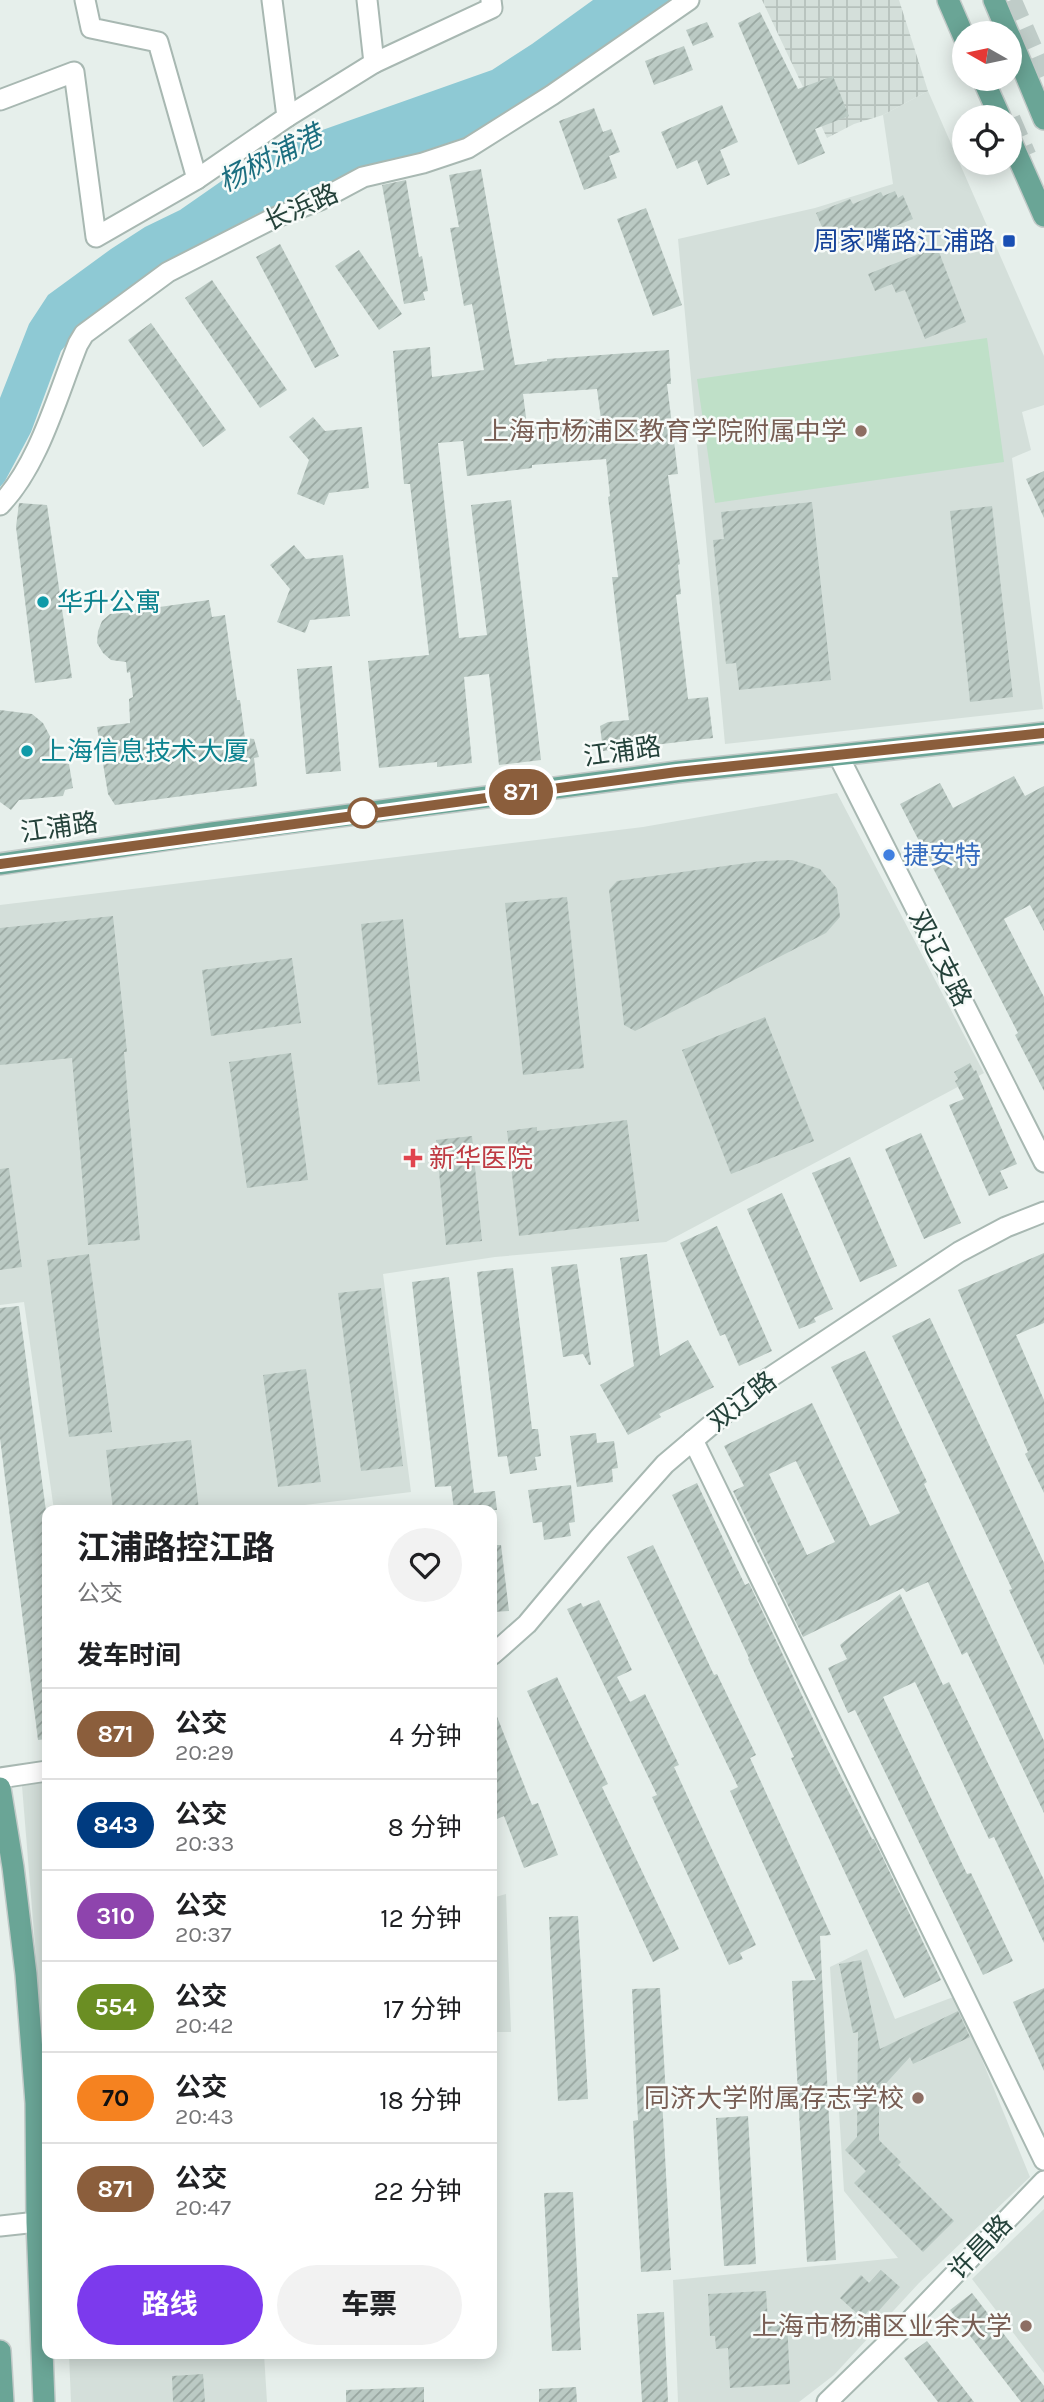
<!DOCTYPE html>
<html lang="zh">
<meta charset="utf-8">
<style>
:root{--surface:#fff;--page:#f2f2f2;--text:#202124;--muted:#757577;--line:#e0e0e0;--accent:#7c3aed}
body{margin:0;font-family:Karla,"Noto Sans SC",sans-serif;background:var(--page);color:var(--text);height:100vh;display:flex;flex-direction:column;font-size:26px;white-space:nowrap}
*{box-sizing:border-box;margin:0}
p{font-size:23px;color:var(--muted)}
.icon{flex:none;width:38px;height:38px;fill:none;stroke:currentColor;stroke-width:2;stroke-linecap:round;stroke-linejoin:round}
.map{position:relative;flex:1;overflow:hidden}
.details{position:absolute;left:42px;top:1505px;width:455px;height:854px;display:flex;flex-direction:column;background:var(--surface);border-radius:14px;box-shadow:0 4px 18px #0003}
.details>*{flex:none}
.badge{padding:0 14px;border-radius:23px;font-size:24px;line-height:46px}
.needle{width:46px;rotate:279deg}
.tools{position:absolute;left:952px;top:21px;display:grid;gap:14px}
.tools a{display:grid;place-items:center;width:70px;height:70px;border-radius:50%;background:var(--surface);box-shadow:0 4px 18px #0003;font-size:35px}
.map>.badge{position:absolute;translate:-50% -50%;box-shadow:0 0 0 4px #fff}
h2{padding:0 35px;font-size:26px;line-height:63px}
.round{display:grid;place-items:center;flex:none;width:74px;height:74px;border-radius:37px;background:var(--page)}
.headline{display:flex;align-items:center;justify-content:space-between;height:119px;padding:0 35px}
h1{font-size:33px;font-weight:700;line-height:52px}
.button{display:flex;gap:14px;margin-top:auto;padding:14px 35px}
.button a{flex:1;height:80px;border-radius:42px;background:var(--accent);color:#fff;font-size:28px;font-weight:700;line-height:80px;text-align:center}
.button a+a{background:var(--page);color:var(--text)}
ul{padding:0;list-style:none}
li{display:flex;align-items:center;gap:21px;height:91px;padding:0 35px;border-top:2px solid var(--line)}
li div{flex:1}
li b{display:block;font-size:26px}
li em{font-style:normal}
li .badge{min-width:77px;font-weight:700;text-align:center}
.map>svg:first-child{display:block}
.built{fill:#d4dfda}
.industrial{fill:url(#industrial-grid)}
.grass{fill:#bfe0c8}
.water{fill:#8ec9d4}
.building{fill:url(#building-hatch);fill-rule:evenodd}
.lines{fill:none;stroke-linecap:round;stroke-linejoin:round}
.highway-tunnel{stroke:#bfccc8;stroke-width:21;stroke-dasharray:21 10;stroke-linecap:butt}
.minor-casing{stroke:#a8b8b2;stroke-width:23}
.major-casing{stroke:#c2cac8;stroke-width:24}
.minor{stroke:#fff;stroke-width:19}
.major{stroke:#6aa596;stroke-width:21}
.line-casing{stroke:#fff;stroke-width:16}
.line{stroke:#8b5e3c;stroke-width:10}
.transit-dot{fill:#1a4fb4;stroke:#f7fbf9;stroke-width:2.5}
.education-dot{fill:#8d6e63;stroke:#f7fbf9;stroke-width:2.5}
.culture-dot{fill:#0f9aa8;stroke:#f7fbf9;stroke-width:2.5}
.stop-dot{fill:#fff;stroke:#8b5e3c;stroke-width:3.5}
.shop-dot{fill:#3f7fe0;stroke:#f7fbf9;stroke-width:2.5}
.health-dot{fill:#e0444e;stroke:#f7fbf9;stroke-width:2.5}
.labels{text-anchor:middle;stroke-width:5;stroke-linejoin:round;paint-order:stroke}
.street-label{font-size:26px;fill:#24423a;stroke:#f7fbf9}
.transit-label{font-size:26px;fill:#164399;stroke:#f7fbf9;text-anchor:end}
.education-label{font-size:26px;fill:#785e54;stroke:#f7fbf9;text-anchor:end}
.culture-label{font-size:26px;fill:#0d838f;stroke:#f7fbf9;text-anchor:start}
.shop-label{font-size:26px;fill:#366cbe;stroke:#f7fbf9;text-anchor:start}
.health-label{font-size:26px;fill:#be3a42;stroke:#f7fbf9;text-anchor:start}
.water-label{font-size:28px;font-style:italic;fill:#1c6f80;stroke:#f7fbf9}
</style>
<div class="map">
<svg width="1044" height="2402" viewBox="0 0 1044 2402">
<defs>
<pattern id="industrial-grid" width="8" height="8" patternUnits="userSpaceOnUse" patternTransform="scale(1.75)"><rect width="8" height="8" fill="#d4dfda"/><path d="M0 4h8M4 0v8" fill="none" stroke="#b6c1bc"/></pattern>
<pattern id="building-hatch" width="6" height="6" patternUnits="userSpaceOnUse" patternTransform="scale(1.75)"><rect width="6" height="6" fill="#bbcac4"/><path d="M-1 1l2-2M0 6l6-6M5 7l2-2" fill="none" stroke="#98a6a0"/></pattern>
</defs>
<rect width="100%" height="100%" fill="#e6efeb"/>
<g class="built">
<path d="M928,91L1044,356V405L1022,412L1031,450L1012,458L1043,709L725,744L678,239L815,208L893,184L883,115Z"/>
<path d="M837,793L984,1073L666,1242L495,1257L383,1274L411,1492L264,1510H54L24,1302L0,1305V905L643,827Z"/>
<path d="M47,1782V2092L22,1786Z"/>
<path d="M506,1894L511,2032H492V1898Z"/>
<path d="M867,1949L895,2019L956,1996L1030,2177L919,2283L834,2375L799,2402H678L673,2280L898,2258L844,2191L830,1967Z"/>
<path d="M1044,2209V2373L972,2279Z"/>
<path d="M69,2354H264L267,2402H71Z"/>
</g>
<path class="industrial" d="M762,0H899L928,91L883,115L854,124L827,138Z"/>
<path class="grass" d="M987,338L1004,462L715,503L697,379Z"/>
<path class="water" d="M593,0H675L532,102L465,139L326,183L255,215L191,251L78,331L61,351L31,432L5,481L0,487V398L29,324L48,295L111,249L145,227L180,210L236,171L280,145L492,70L532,44Z"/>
<g class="building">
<path d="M760,12L798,89L833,76L849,116L815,129L825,153L798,165L738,23Z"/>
<path d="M707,22L714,37L693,46L686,30Z"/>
<path d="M684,46L693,70L654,85L645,61Z"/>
<path d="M722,105L738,142L720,150L730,175L707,185L697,160L677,169L661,132Z"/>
<path d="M594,108L603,132L611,129L620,152L609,156L617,178L584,190L559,121Z"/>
<path d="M481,169L515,365L547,361V359L669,350L671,384H667L678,474L668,475L680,564L678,565L681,594L676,595L688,699L708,697L713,738L603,751L600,726L608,722L629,720L612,577H618L608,497L610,496L606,459L532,465V468L467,476L463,441L438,443L459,638L487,635L471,505L511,500L541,760L499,765L489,674L464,677L472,763L437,767V762L379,768L368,661L429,655L410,484H404L393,351L430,347L432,377L484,370L472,304L464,306L450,228L459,227L449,175ZM597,389L601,419L527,425L523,394Z"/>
<path d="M406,180L419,257L422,256L428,291L423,292L425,300L404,304L382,185Z"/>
<path d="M895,191L898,198L903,195L913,219L828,253L822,237L825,234L816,213L850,199L853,204L881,192L883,196Z"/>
<path d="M646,208L682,305L653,316L617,219Z"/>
<path d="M280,244L339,356L315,368L256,257Z"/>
<path d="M937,247L966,322L925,339L905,290L896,293L892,284L875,291L868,274Z"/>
<path d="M359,250L402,314L379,330L335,266Z"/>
<path d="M212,280L287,390L260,408L185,298Z"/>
<path d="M151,323L226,430L203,447L128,340Z"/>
<path d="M313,417L325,431L362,427L369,488L329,493L324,505L297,494L309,460L289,437Z"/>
<path d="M1044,471V518L1026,479Z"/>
<path d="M812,502L831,680L739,690L736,663L726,664L713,540L724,539L721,512Z"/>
<path d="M19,503L47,505L72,678L35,683L16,527Z"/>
<path d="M992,506L1013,697L970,702L950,511Z"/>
<path d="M294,545L306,559L343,555L350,616L310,620L305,633L277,622L290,589L270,565Z"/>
<path d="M209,600L212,617L225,615L237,700H240L245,738L254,739L259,757L254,758L257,786L115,805L108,794L97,727L130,723L129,699L133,697L130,672L127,673L126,662L111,660L103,653L97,643L98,631L102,621L110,614Z"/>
<path d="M332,666L341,771L306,774L297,669Z"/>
<path d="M0,710L32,714L43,723L52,740L55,762L69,764L73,788L65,790L63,796L19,800L11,810L0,802Z"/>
<path d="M1014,776L1025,796L1044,786V931L1030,905L1004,919L1044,997V1091L1015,1035L1018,1033L900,804L940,783L953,808Z"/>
<path d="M792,860L820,869L837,889L840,917L826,933L635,1031L624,1025L609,890L617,881L761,861Z"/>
<path d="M567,897L584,1068L523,1075L505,903Z"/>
<path d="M113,916L127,1052H124L140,1240L88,1245L72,1058L0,1065V928Z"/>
<path d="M403,919L420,1081L378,1085L361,924Z"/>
<path d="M292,958L301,1023L211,1036L202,970Z"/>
<path d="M765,1017L814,1141L731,1174L682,1050Z"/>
<path d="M291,1053L308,1180L247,1188L229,1062Z"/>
<path d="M970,1063L974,1071L976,1070L1017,1164L1000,1171L1008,1188L989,1196L949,1105L964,1099L955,1081L958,1079L954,1072Z"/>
<path d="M627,1120L639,1221L519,1236L507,1131L537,1127V1131Z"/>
<path d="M921,1133L961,1223L924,1239L885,1149Z"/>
<path d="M472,1136L482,1241L446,1245L436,1140Z"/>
<path d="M850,1157L897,1266L860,1282L812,1173Z"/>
<path d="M9,1168L22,1267L0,1270V1169Z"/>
<path d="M782,1193L833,1309L814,1318L816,1322L799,1329L747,1209Z"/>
<path d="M717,1226L772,1351L739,1366L725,1334L720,1336L680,1243Z"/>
<path d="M1044,1253V1323L1016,1335L1044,1400V1493L1025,1454L1028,1452L958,1290Z"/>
<path d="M89,1254L112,1432L69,1437L47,1260Z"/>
<path d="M647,1254L660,1356L688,1340L714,1387L659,1414L661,1417L628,1435L600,1385L634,1366L620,1258Z"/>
<path d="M577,1264L591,1365H589L583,1354L563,1357L551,1267Z"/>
<path d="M513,1268L532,1429H538L541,1456L535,1457L537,1470L510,1474L507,1456L498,1457L477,1272Z"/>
<path d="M449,1277L474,1493L495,1491L497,1510H454L451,1486L435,1487L412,1282Z"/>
<path d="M381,1288L403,1466L361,1471L338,1293Z"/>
<path d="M19,1306L47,1519V1739L38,1740L0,1438V1308Z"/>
<path d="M930,1318L1044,1563V1665L1009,1590L1012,1589L892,1336Z"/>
<path d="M865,1351L927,1482L924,1484L1044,1741V1813L967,1652L962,1655L928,1582L906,1592L903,1588L803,1637L733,1491L744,1486L724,1446L812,1403L870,1526L900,1513L831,1367ZM796,1461L835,1542L807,1555L769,1474Z"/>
<path d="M306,1369L321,1482L278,1487L263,1375Z"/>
<path d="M596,1433L597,1443L614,1441L618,1468L612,1469L613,1482L577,1487L570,1436Z"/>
<path d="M191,1440L199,1510H113L106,1450Z"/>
<path d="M697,1483L745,1585L749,1583L824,1742L872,1839H874L941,1980L904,1998L791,1758L794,1757L748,1659L749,1658L672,1495Z"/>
<path d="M571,1485L575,1522L569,1523L571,1536L544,1540L542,1522L533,1523L528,1490Z"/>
<path d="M492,1545H501L509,1611L492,1612Z"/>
<path d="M653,1545L714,1675L717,1674L756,1755L750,1758L831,1935L820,1936L836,2260L807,2262L792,1981L816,1980L730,1791L738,1787L627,1557Z"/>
<path d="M900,1594L943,1685L949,1682L1044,1880V1943L994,1837L989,1839L915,1682L883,1697L967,1874L971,1873L1013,1961L983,1975L855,1710L848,1713L828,1668L847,1659L840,1645Z"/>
<path d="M599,1600L632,1670L617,1677L630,1702L645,1694L679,1765L674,1767L756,1945L740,1953L743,1959L729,1965L652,1797L657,1795L567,1609L581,1603L583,1607Z"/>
<path d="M557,1677L608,1784L602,1787L679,1949L653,1962L527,1691Z"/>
<path d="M492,1704L532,1805L538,1803L558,1855L524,1868L504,1816L497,1819L492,1805Z"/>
<path d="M578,1916L588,2099L558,2101L549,1917Z"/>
<path d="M861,1960L880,2049L958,2011L970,2037L913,2064L910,2057L879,2091V2140L901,2162L898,2165L954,2221L923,2252L854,2183L866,2171L845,2150L857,2137L858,2032L853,2033L839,1964Z"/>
<path d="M660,1988L666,2097L662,2098L671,2270L641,2272L633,2121L638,2120L632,1989Z"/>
<path d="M1044,1988V2071L1013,2002Z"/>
<path d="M748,2116L756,2264L724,2266L716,2118Z"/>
<path d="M573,2192L581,2350L552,2351L544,2193Z"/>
<path d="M881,2270L900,2287L875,2315L869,2310L862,2318L840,2298L861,2275L869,2283Z"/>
<path d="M766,2291L768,2322L787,2321L790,2384L730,2388L728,2348L716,2349L715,2336H710L708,2294Z"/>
<path d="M972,2293L1044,2386V2402H1021L950,2310Z"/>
<path d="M664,2312L668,2402H642L637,2314Z"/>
<path d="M927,2341L974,2402H938L904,2358Z"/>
<path d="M203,2374L205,2402H173L172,2376Z"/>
<path d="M424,2387V2402H346V2390Z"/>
<path d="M576,2387L577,2402H539V2389Z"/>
</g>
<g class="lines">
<g class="highway-tunnel">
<path d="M1011,0L1044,76"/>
<path d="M1010,119L1026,156"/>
</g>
<defs>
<g id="minor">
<path d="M85,0L91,28L158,42L197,179"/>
<path d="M374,63L492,8L491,0"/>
<path d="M0,100L74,72L96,237L197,179L287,117L272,0"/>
<path d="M287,117L374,63L367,0"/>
<path d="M0,505C39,465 57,396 78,344L84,334L168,272L274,218L320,200L363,177L423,163L468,148L552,95L689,0"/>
<path d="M838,755L1044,1162"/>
<path d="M693,1440L1044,2160"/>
<path d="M492,1655L527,1624L599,1538L665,1464L757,1386L959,1252L1006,1227L1044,1212"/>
<path d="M0,1778L47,1771"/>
<path d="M0,2226L37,2222"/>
<path d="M827,2402L906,2325L1044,2181"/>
</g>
<g id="major">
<path d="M948,0L964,37"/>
<path d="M994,0L1008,33"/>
<path d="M1010,37L1044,119"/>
<path d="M983,79L1000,117"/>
<path d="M1010,139L1044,216"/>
<path d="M0,864L212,833L677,772L1044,733"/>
<path d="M0,1788L13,1867L26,1974L36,2103L37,2222L44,2402"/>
<path d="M0,2351L3,2402"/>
</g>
</defs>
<use href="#minor" class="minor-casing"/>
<use href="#major" class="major-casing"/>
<use href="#minor" class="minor"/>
<use href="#major" class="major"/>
</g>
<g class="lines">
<defs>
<path id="line" d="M0,864L677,772L1044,733"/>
</defs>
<use href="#line" class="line-casing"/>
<use href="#line" class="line"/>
</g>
<rect class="transit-dot" x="1002" y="234" width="14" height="14" rx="3.5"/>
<g class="education-dot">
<circle cx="861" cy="431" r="7"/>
<circle cx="918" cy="2098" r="7"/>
<circle cx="1026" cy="2326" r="7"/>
</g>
<g class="culture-dot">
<circle cx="43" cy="602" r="7"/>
<circle cx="27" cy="751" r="7"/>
</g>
<circle class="stop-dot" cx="363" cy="813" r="14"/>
<circle class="shop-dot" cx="889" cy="855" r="7"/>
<path class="health-dot" d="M409.5 1147.5h7v7h7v7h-7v7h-7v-7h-7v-7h7z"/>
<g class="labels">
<g class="street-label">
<text transform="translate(301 207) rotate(-24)" y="9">长浜路</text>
<text transform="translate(622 751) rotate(-8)" y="9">江浦路</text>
<text transform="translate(59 827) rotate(-8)" y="9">江浦路</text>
<text transform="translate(941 958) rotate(63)" y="9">双辽支路</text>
<text transform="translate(742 1401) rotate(-38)" y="9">双辽路</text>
<text transform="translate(980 2247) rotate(-46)" y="9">许昌路</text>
</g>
<g class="transit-label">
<text x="995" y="250">周家嘴路江浦路</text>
</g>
<g class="education-label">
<text x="847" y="440">上海市杨浦区教育学院附属中学</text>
<text x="904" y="2107">同济大学附属存志学校</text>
<text x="1012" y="2335">上海市杨浦区业余大学</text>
</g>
<g class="culture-label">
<text x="57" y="611">华升公寓</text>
<text x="41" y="760">上海信息技术大厦</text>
</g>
<g class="shop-label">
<text x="903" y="864">捷安特</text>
</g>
<g class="health-label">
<text x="429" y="1167">新华医院</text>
</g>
<g class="water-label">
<text transform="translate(270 158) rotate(-27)" y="10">杨树浦港</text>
</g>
</g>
</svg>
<div class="tools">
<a><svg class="needle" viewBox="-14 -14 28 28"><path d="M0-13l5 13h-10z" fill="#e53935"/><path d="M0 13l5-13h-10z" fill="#757577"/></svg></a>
<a><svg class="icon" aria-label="locate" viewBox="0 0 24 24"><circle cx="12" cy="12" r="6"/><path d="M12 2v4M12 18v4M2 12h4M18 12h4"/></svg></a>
</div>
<b class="badge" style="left:521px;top:792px;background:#8b5e3c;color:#fff">871</b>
<section class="details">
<div class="headline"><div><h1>江浦路控江路</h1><p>公交</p></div><a class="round"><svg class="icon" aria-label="heart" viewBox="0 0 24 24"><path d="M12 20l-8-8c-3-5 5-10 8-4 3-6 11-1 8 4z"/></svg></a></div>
<h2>发车时间</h2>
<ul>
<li><span class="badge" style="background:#8b5e3c;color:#fff">871</span><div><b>公交</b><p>20:29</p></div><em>4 分钟</em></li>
<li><span class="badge" style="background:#003b80;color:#fff">843</span><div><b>公交</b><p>20:33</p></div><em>8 分钟</em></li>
<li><span class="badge" style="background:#8e44ad;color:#fff">310</span><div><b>公交</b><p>20:37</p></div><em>12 分钟</em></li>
<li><span class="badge" style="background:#6b8e23;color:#fff">554</span><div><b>公交</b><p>20:42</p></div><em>17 分钟</em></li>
<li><span class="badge" style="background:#f58220;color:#111">70</span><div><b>公交</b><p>20:43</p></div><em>18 分钟</em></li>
<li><span class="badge" style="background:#8b5e3c;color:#fff">871</span><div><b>公交</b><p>20:47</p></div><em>22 分钟</em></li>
</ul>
<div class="button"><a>路线</a><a>车票</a></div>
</section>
</div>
